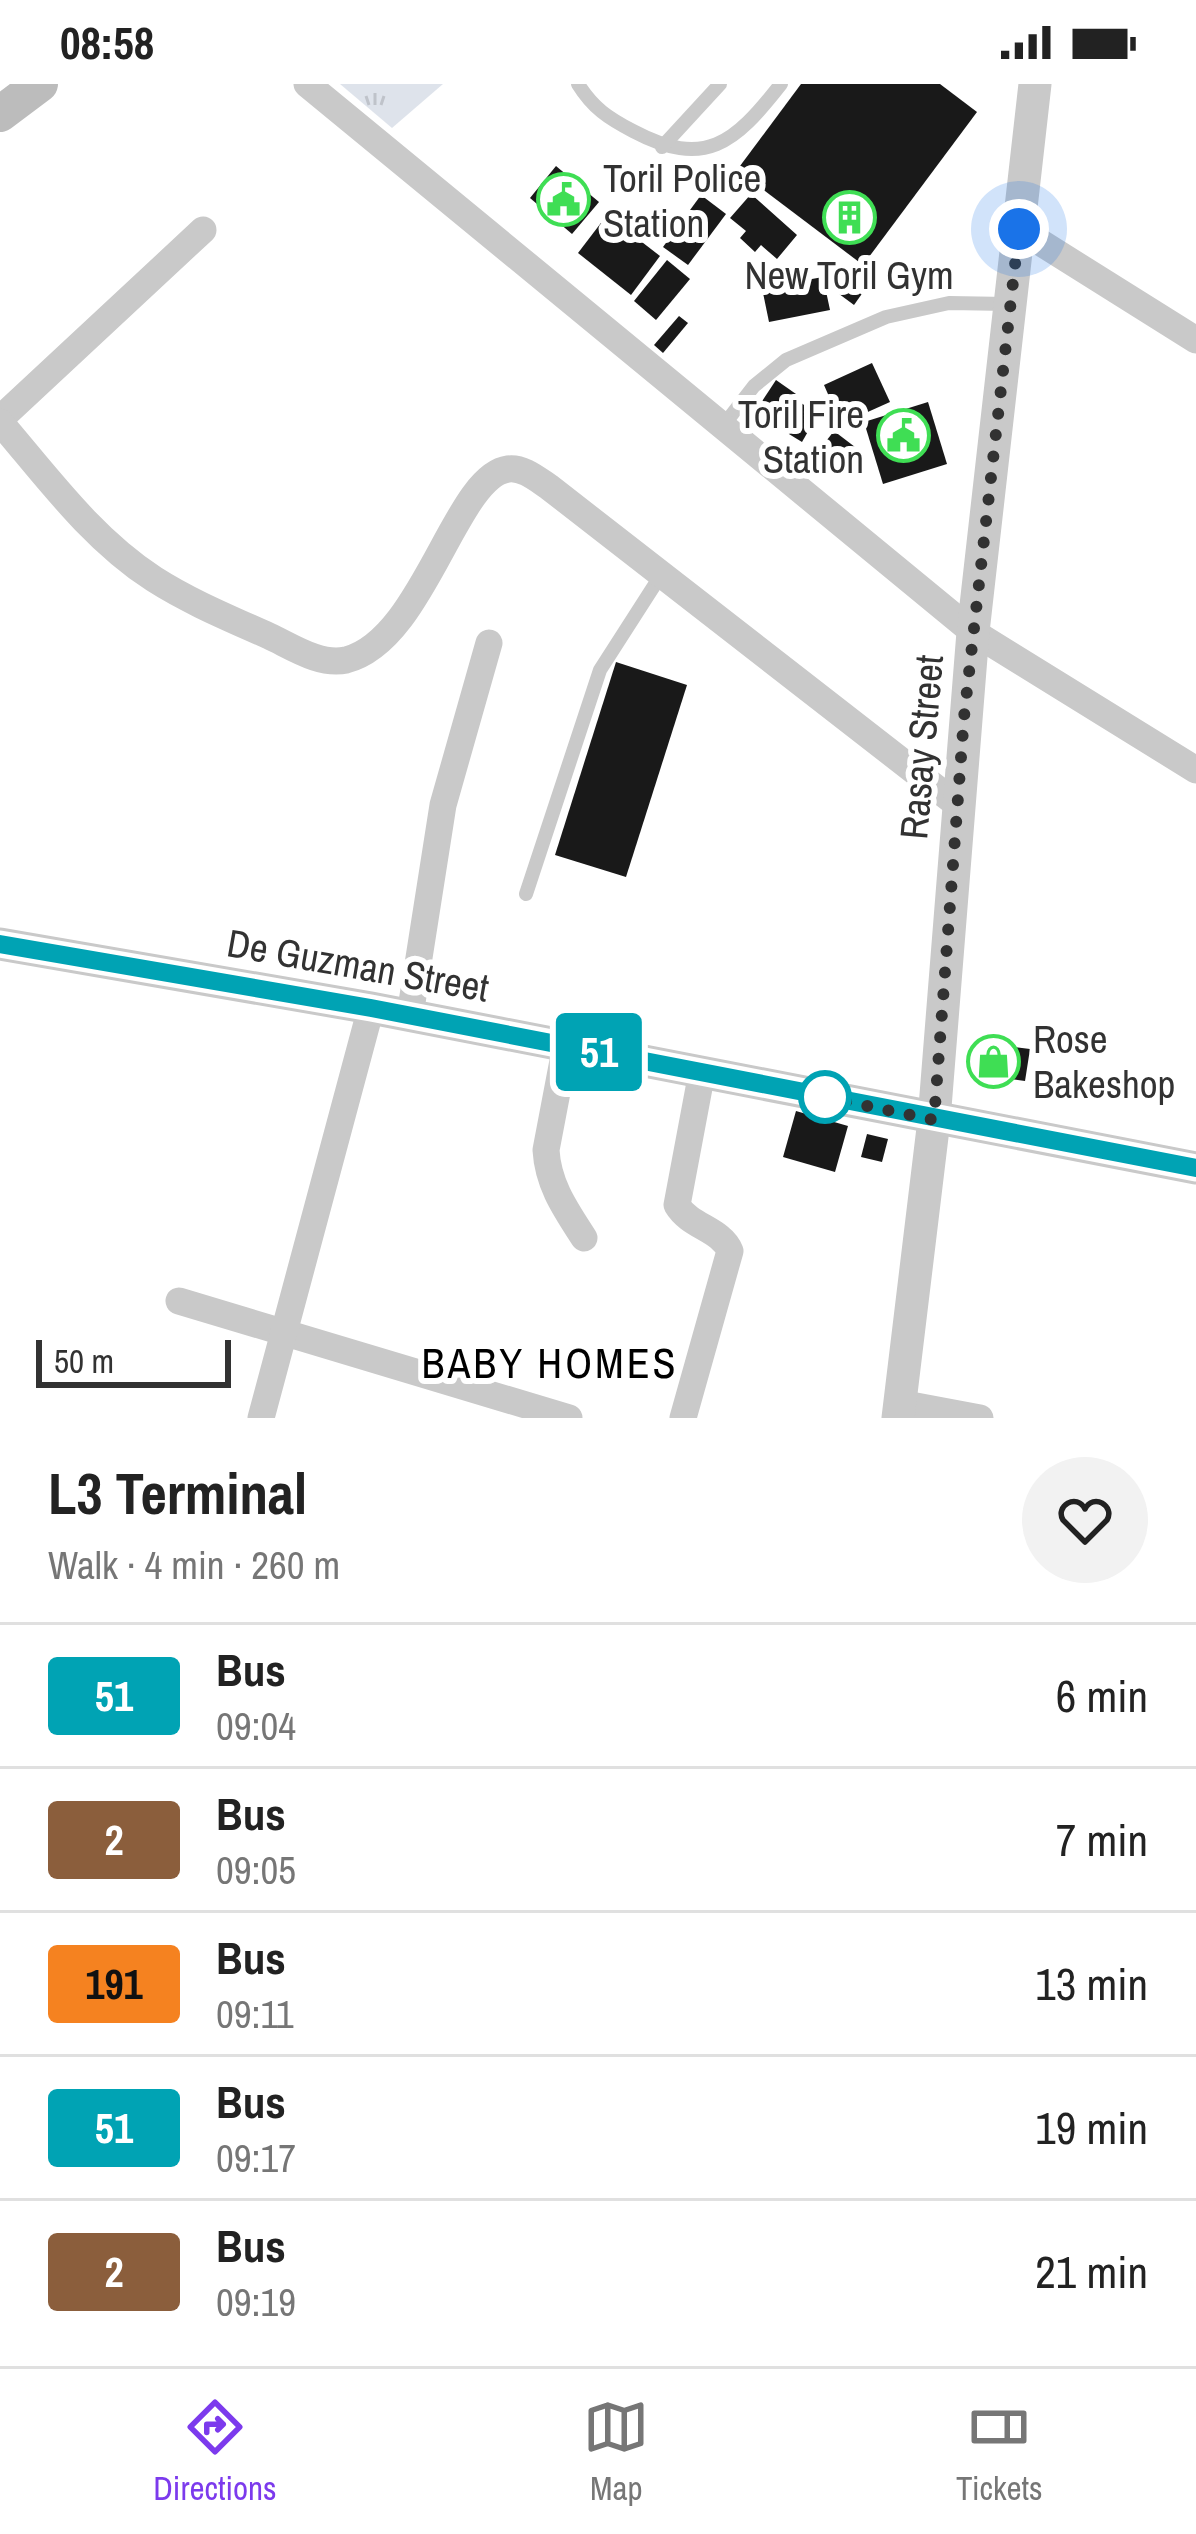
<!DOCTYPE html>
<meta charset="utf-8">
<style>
:root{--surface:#fff;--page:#f2f2f2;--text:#222;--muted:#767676;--line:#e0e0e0;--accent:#7c3aed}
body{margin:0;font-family:"Archivo Narrow",sans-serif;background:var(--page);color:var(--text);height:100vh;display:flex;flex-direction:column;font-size:45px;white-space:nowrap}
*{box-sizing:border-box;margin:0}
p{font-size:39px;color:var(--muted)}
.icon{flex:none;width:66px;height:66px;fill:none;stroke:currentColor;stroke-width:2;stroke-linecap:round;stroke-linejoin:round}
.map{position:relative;height:1334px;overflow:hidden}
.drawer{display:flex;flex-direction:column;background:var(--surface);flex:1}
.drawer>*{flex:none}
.badge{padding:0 24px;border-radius:9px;font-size:42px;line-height:78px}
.scale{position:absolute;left:36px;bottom:30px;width:195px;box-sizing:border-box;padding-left:12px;border:6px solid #323232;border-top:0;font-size:33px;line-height:42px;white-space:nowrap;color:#323232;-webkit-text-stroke:9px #fff;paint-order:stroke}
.you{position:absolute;width:60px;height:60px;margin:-30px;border:9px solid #fff;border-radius:50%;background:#1a73e8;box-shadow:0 0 0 18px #1a73e833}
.map>.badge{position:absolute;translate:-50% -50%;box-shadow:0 0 0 6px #fff}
.round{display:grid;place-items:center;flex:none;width:126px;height:126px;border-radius:63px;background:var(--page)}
.head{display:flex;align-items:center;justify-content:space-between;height:204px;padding:0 48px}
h1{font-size:57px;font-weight:700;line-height:90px}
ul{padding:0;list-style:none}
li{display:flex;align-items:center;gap:36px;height:144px;padding:0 48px;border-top:3px solid var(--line)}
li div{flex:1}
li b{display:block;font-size:45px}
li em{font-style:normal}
li .badge{min-width:132px;font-weight:700;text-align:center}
.status{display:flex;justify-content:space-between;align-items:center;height:84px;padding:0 60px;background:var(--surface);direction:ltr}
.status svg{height:33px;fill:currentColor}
.tab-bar{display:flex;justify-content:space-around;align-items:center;height:168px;border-top:3px solid var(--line);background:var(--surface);font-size:33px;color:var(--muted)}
.tab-bar a{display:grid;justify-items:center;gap:6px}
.tab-bar .current{color:var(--accent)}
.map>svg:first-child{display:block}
.grass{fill:url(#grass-tufts)}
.building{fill:#191919}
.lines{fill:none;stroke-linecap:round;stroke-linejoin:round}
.service{stroke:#c9c9c9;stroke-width:14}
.minor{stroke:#c9c9c9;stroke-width:27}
.tertiary{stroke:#c9c9c9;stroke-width:33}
.secondary{stroke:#bcbcbc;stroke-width:36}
.line-casing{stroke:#fff;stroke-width:27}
.line{stroke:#00a3b4;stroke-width:18}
.walk{stroke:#323232;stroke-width:12;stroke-dasharray:0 21.6}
.stop-dot{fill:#fff;stroke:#00a3b4;stroke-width:6}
.labels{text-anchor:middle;stroke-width:12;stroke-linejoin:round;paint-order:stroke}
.poi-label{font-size:39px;fill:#323232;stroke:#fff;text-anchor:start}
.street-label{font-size:39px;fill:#323232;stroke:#fff}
.neighbourhood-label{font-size:42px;letter-spacing:3px;fill:#000;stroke:#fff}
</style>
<div class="status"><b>08:58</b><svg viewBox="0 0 49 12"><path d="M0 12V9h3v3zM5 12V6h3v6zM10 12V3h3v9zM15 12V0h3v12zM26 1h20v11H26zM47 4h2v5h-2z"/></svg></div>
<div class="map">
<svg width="1196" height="1334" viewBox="0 0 1196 1334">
<defs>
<pattern id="grass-tufts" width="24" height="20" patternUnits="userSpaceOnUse" patternTransform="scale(3)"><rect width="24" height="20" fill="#dee3eb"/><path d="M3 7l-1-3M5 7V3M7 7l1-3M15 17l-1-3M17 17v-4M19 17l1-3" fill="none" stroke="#bfc3ca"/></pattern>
</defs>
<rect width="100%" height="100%" fill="#fff"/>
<path class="grass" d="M340,0H443L392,44Z"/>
<g class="building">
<path d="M801,0H940L977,28L863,181L737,86Z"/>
<path d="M556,82L599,118L572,150L530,114Z"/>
<path d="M751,110L797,151L777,175L761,161L755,168L740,154L746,147L730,134Z"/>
<path d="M701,111L726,130L688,181L663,163Z"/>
<path d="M607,131L660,172L631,211L578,169Z"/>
<path d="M667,176L690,195L656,236L634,217Z"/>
<path d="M843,187L866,204L854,221L831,204Z"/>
<path d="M823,193L830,226L769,238L762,204Z"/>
<path d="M679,232L688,239L663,269L654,261Z"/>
<path d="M872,279L890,318L841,340L824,301Z"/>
<path d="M776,296L796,310L777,337L757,325Z"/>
<path d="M928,318L947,380L883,400L864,338Z"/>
<path d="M801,319L818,330L802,358L784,347Z"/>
<path d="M834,347L855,363L834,392L812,375Z"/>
<path d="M616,578L687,601L626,793L555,771Z"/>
<path d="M984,959L1030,965L1025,997L980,991Z"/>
<path d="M796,1027L848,1042L835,1088L783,1073Z"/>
<path d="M867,1050L888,1055L882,1078L861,1073Z"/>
</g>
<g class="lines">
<g class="service">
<path d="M578,0C593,24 608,34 633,47C705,85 734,60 781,0"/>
<path d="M662,63L720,0"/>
<path d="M723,342L754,302L786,276L886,233L949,219L1008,220"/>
<path d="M526,810L600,586L661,491"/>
</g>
<g class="minor">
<path d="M307,0L973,548L1196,686"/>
<path d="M1019,145L1196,256"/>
<path d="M0,335L203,146"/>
<path d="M0,338C47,393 92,455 154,495C190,518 229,534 269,552C291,562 320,582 346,576C424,556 455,392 508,385C523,383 537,395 549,403L958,721"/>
<path d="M410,931L443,721L489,559"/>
<path d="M566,961L546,1066C548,1101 566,1126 584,1154"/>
<path d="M179,1217L569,1334"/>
<path d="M900,1319L980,1334"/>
<path d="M261,1334L371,924"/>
<path d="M683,1334L730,1167C721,1145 690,1143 677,1121L702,988"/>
</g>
<g class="tertiary">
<path d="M0,860L371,924L1196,1084"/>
<path d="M898,1334L934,1036L973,548L1035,0"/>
</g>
<path class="secondary" d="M0,30L40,0"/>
</g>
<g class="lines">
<defs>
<path id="line" d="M0,860L371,924L1196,1084"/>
</defs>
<use href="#line" class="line-casing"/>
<use href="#line" class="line"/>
<path class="walk" d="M825,1013L934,1036L964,633L1019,145"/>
</g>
<defs>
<symbol id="civic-ring" viewBox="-11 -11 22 22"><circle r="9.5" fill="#fff" stroke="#3fde54" stroke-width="1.5"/><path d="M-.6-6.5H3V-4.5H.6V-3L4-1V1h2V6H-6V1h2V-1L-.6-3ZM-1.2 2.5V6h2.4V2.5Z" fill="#3fde54"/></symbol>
<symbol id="building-ring" viewBox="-11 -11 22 22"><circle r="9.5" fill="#fff" stroke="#3fde54" stroke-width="1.5"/><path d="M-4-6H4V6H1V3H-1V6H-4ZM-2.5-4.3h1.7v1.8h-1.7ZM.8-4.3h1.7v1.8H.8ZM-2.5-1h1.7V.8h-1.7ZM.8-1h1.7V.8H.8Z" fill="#3fde54"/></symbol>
<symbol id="shop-ring" viewBox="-11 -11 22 22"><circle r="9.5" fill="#fff" stroke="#3fde54" stroke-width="1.5"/><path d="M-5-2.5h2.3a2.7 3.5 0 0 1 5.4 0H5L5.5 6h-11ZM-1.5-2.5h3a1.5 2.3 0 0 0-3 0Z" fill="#3fde54"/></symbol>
</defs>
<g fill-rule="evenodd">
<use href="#civic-ring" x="534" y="86" width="59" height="59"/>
<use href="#building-ring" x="820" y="104" width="59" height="59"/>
<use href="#civic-ring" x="874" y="322" width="59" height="59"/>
<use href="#shop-ring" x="964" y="948" width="59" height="59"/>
</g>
<circle class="stop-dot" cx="825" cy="1013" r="24"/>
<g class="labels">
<g class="poi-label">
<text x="603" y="108">Toril Police<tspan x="603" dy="45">Station</tspan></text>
<text x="849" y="205" text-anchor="middle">New Toril Gym</text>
<text x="864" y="344" text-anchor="end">Toril Fire<tspan x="864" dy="45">Station</tspan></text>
<text x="1033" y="969">Rose<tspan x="1033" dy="45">Bakeshop</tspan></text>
</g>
<g class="street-label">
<text transform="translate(921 663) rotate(-85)" y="14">Rasay Street</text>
<text transform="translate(358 881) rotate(10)" y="14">De Guzman Street</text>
</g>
<g class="neighbourhood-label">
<text x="550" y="1294">BABY HOMES</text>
</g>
</g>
</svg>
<div class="scale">50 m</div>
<div class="you" style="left:1019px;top:145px"></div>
<b class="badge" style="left:599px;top:968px;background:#00a3b4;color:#fff">51</b>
</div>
<section class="drawer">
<div class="head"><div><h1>L3 Terminal</h1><p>Walk · 4 min · 260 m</p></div><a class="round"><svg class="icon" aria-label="heart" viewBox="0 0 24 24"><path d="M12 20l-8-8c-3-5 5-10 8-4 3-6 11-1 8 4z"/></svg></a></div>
<ul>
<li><span class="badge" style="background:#00a3b4;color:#fff">51</span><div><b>Bus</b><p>09:04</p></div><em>6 min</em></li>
<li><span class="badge" style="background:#8b5e3c;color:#fff">2</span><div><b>Bus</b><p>09:05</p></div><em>7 min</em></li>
<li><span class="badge" style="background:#f58220;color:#111">191</span><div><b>Bus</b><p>09:11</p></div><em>13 min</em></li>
<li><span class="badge" style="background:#00a3b4;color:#fff">51</span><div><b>Bus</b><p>09:17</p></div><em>19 min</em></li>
<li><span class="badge" style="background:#8b5e3c;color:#fff">2</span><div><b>Bus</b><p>09:19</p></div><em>21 min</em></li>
</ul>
</section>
<nav class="tab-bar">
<a class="current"><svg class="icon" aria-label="directions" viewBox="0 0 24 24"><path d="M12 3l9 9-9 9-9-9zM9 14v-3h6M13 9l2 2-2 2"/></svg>Directions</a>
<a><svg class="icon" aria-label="map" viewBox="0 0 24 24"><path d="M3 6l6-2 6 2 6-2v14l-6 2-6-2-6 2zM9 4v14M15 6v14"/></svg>Map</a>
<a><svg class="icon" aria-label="tickets" viewBox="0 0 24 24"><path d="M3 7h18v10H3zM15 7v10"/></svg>Tickets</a>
</nav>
